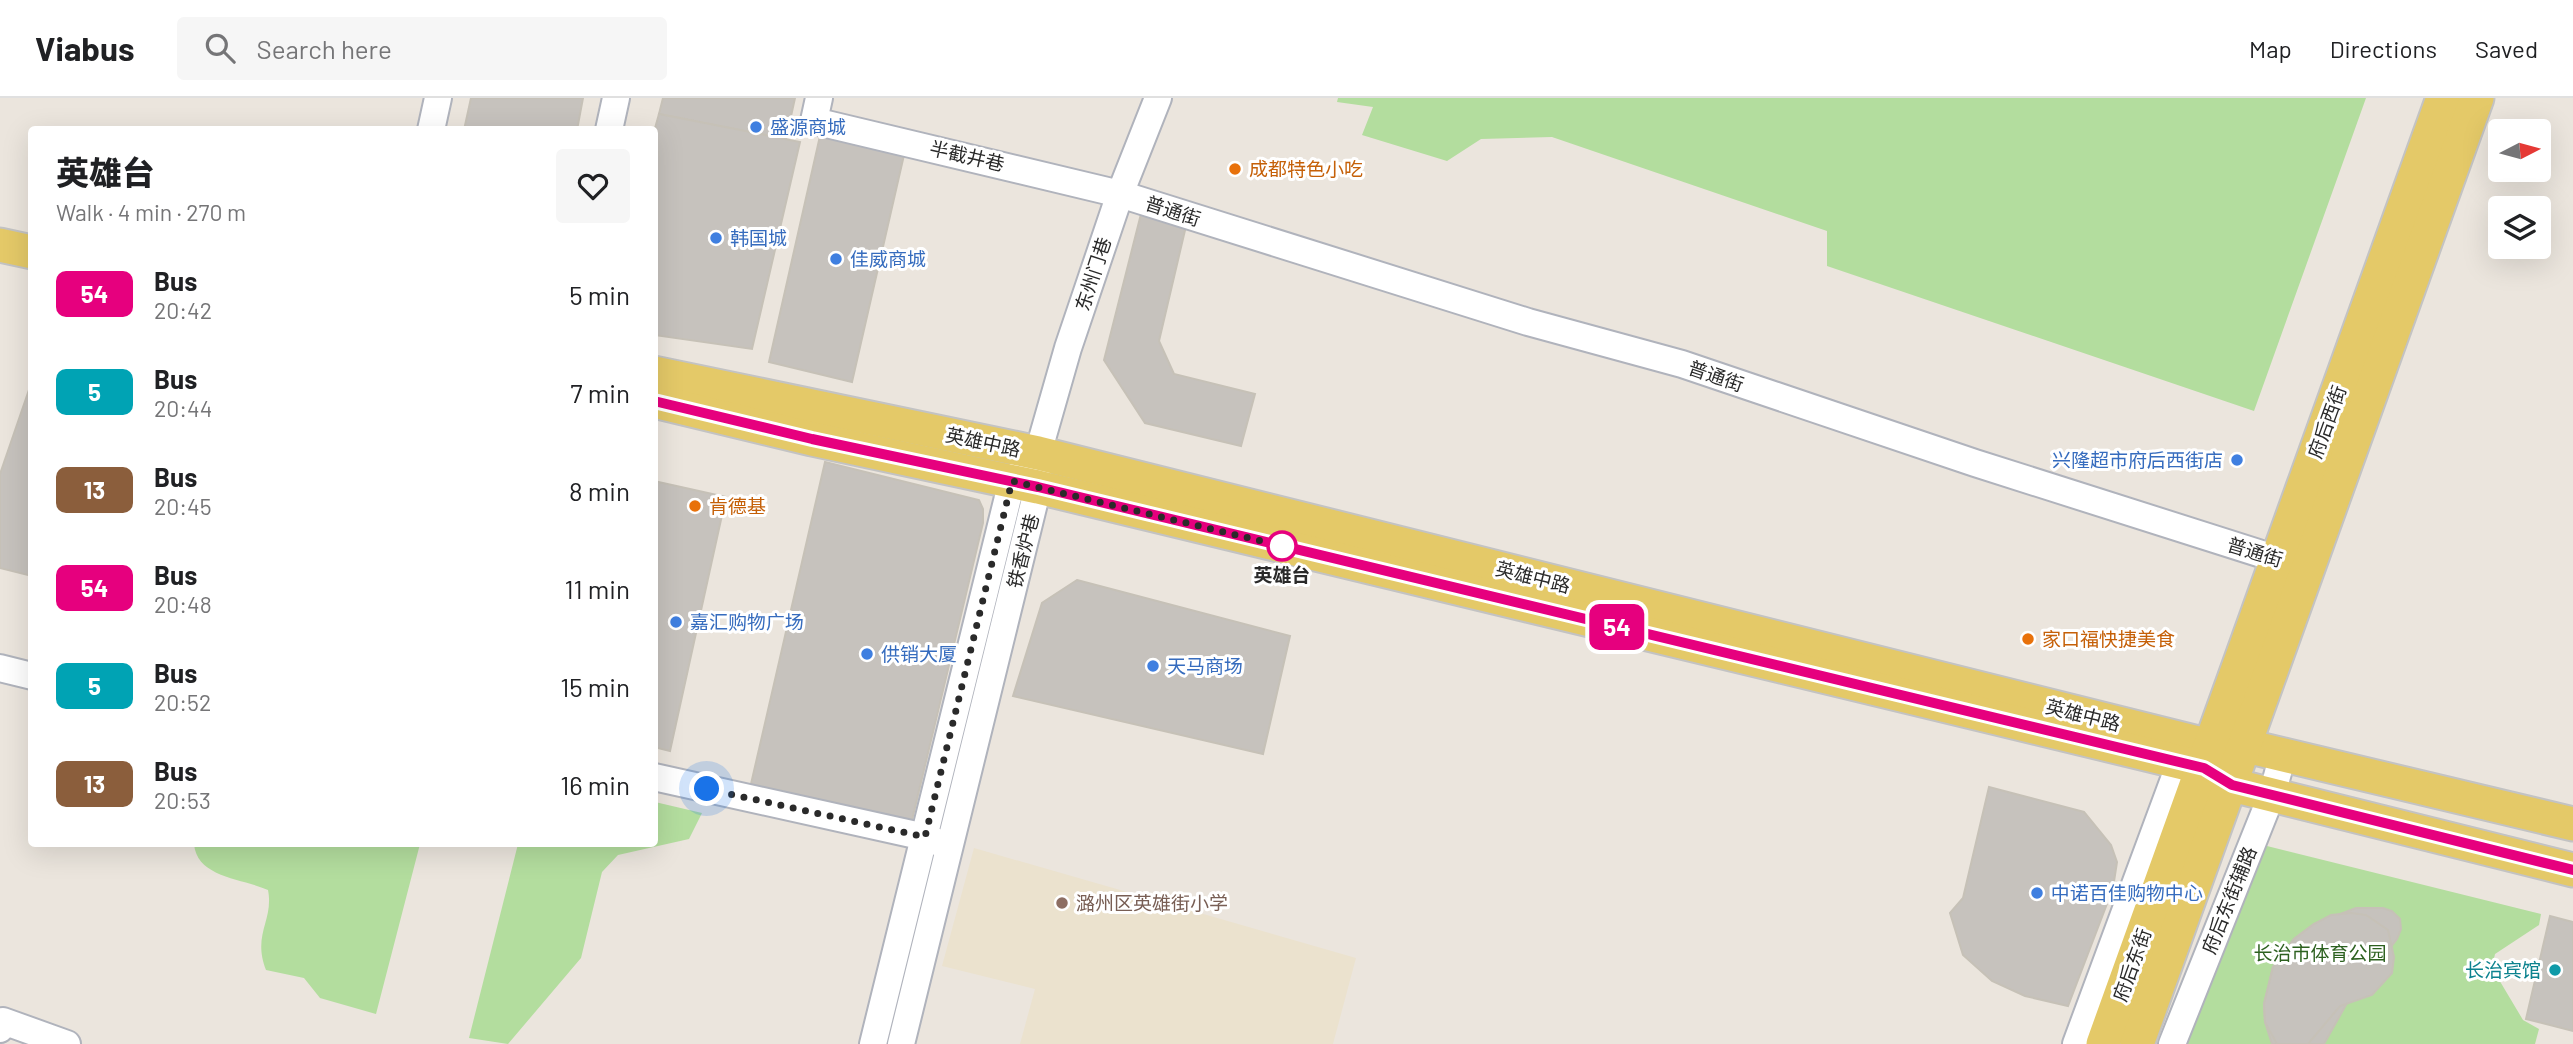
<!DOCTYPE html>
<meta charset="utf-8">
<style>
:root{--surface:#fff;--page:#f6f6f6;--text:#202124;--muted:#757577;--line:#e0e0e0}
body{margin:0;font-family:Barlow,"Noto Sans SC",sans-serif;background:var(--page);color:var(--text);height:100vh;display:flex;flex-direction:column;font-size:26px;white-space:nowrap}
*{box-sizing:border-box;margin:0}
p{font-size:23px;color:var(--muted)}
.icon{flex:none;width:38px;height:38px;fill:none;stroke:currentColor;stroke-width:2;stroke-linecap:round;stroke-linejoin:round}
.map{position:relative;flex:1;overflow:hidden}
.panel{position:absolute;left:28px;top:28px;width:630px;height:721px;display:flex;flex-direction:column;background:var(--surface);border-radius:7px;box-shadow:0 7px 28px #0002}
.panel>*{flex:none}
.badge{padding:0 14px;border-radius:10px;font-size:24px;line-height:46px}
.needle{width:46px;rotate:84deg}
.buttons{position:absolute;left:2488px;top:21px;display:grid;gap:14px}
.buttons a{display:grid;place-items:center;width:63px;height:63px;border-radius:7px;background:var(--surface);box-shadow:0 7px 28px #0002;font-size:35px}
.you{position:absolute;width:35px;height:35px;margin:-18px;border:5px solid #fff;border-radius:50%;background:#1a73e8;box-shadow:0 0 0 10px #1a73e833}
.map>.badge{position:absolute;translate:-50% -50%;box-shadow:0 0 0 4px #fff}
.round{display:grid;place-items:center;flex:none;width:74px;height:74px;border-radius:7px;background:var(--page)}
.overview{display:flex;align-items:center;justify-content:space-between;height:119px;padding:0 28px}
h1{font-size:33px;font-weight:800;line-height:52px}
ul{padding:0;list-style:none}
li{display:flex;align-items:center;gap:21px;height:98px;padding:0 28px}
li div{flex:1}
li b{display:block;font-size:26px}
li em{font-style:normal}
li .badge{min-width:77px;font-weight:700;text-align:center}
header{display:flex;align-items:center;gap:42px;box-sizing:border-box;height:98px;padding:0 35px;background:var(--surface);border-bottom:2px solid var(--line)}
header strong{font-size:33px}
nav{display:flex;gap:38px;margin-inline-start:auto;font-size:24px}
.search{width:490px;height:63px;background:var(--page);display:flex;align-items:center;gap:18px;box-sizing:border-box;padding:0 24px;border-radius:7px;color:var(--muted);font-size:26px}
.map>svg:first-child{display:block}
.education{fill:#ebe2ce}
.green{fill:#b3dd9e}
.building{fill:#c6c2bd;stroke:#c6c1b7;stroke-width:2}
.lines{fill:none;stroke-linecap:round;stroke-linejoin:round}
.minor-casing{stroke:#b0b3bc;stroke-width:30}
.major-casing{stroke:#c3c3c3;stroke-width:37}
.minor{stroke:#fff;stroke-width:26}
.major{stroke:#e4c968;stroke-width:33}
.line-casing{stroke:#fff;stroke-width:16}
.line{stroke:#e6007e;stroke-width:10}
.walk{stroke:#2a2a2a;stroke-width:7;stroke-dasharray:0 12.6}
.shop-dot{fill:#3f7fe0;stroke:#fff;stroke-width:2.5}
.food-dot{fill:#e8710a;stroke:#fff;stroke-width:2.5}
.stop-dot{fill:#fff;stroke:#e6007e;stroke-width:3.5}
.education-dot{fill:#8d6e63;stroke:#fff;stroke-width:2.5}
.culture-dot{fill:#0f9aa8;stroke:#fff;stroke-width:2.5}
.labels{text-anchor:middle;stroke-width:6;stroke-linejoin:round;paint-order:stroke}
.shop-label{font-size:19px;fill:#366cbe;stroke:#fff;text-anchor:start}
.street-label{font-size:19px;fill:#2a2a2a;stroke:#fff}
.food-label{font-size:19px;fill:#c56008;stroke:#fff;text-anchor:start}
.stop-label{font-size:19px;font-weight:bold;fill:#2a2a2a;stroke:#fff}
.education-label{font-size:19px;fill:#785e54;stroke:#fff;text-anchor:start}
.park-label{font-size:19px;fill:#2d6120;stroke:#fff}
.culture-label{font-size:19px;fill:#0d838f;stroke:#fff;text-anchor:end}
</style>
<header>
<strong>Viabus</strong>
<div class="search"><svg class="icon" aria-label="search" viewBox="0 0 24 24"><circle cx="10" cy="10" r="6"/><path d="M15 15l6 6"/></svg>Search here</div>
<nav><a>Map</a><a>Directions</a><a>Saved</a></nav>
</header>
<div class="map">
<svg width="2573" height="946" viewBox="0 0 2573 946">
<rect width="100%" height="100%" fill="#ebe5dd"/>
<path class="education" d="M974,750L1356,860L1333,946H1020L1035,891L942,868Z"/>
<g class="green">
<path d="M1338,0H2366L2254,313L1827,168V133L1552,39L1481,41L1447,63L1362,37L1373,9L1337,4Z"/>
<path d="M655,704L702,715L689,741L618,757L602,774L581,860L508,946L469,940L518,746H654Z"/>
<path d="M194,746H420L376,916L320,900L304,880L266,872C252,836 274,823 268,792C242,780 197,780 194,746Z"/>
<path d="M2263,747L2541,816L2539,827L2495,856L2492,870L2523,922L2539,931L2535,946H2183Z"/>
</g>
<g class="building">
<path d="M471,0H583L577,32H464Z"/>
<path d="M663,0H795L786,41L659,16Z"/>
<path d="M659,16L800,44L752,251L654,237V34Z"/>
<path d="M820,38L904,57L852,284L769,264Z"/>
<path d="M1141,116L1186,128L1159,243L1174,276L1255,296L1241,348L1145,325L1104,262Z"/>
<path d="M32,283V478L0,470V376Z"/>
<path d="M825,364L979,402L983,411V425L912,722L751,686Z"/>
<path d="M654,383L726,399L670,653L654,649Z"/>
<path d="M1077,482L1290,538L1263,656L1013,598L1042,505Z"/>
<path d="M1989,689L2084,714L2111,747L2117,764L2113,790L2068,908L2025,898L1992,883L1963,857L1950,815L1963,800Z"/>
<path d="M2356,810H2383L2392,813L2400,821L2401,831L2397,841L2347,905L2324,946H2272L2265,924L2264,906L2273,869L2294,841L2314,826Z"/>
<path d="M2351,815L2366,817L2388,832L2394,859L2392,875L2372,897L2340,908L2308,946H2277L2265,924L2264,906L2273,869L2294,841L2314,826L2331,817Z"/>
<path d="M2550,818L2573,824V933L2526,921Z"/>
</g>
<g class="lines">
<defs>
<g id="minor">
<path d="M819,0L814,23L1120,96L1528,224L1682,266L1975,365L2293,466"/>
<path d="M431,32L438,0"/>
<path d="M609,32L616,0"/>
<path d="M0,570L32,578"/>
<path d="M654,679L925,739L942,746"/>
<path d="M0,931L3,923L67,946"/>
<path d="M873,946L1012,383L1025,369"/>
<path d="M901,946L1038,389V355L1068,250L1120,96L1158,0"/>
<path d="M2076,946L2180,665"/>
<path d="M2172,946L2272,696L2283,657"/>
</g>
<g id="major">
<path d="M0,147L32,154"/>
<path d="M654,275L1038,355L2210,648L2242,647L2573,726"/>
<path d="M654,303L812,341L1038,389L2204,670L2232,687L2573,772"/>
<path d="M2103,946L2443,0"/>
<path d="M2137,946L2477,0"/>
</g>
</defs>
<use href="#minor" class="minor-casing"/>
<use href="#major" class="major-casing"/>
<use href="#minor" class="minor"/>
<use href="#major" class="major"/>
</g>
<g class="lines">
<defs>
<path id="line" d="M654,303L812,341L1038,389L2204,670L2232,687L2573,772"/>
</defs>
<use href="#line" class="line-casing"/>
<use href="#line" class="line"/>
<path class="walk" d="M707,691L925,739L1012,383L1282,448"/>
</g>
<g class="shop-dot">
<circle cx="756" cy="29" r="7"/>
<circle cx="716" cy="140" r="7"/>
<circle cx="836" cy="161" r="7"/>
<circle cx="2237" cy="362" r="7"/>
<circle cx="676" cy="524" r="7"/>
<circle cx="867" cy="556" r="7"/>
<circle cx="1153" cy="568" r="7"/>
<circle cx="2037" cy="795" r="7"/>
</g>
<g class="food-dot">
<circle cx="1235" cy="71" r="7"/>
<circle cx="695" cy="408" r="7"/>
<circle cx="2028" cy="541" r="7"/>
</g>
<circle class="stop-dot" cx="1282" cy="448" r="14"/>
<circle class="education-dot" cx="1062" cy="805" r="7"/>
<circle class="culture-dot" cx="2555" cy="872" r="7"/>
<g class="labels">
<g class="shop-label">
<text x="770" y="36">盛源商城</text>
<text x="730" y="147">韩国城</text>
<text x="850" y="168">佳威商城</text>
<text x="2223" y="369" text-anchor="end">兴隆超市府后西街店</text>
<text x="690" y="531">嘉汇购物广场</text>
<text x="881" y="563">供销大厦</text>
<text x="1167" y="575">天马商场</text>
<text x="2051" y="802">中诺百佳购物中心</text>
</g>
<g class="street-label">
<text transform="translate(967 58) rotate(13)" y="7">半截井巷</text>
<text transform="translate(1173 113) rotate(18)" y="7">普通街</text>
<text transform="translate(1093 176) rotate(-72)" y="7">东州门巷</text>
<text transform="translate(1716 278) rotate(19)" y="7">普通街</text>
<text transform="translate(2327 324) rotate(-70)" y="7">府后西街</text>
<text transform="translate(983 344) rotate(12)" y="7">英雄中路</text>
<text transform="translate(1023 453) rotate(-76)" y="7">铁香炉巷</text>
<text transform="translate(2255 454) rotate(17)" y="7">普通街</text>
<text transform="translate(1533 479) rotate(14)" y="7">英雄中路</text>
<text transform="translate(2083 617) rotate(14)" y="7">英雄中路</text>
<text transform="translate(2229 802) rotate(-68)" y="7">府后东街辅路</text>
<text transform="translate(2132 867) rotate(-70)" y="7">府后东街</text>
</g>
<g class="food-label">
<text x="1249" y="78">成都特色小吃</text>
<text x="709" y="415">肯德基</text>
<text x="2042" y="548">家口福快捷美食</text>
</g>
<g class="stop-label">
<text x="1282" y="484">英雄台</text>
</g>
<g class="education-label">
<text x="1076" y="812">潞州区英雄街小学</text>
</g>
<g class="park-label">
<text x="2320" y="862">长治市体育公园</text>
</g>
<g class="culture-label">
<text x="2541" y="879">长治宾馆</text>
</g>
</g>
</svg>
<div class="buttons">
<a><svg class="needle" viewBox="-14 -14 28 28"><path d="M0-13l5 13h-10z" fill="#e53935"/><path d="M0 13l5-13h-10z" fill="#757577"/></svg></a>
<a><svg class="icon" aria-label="layers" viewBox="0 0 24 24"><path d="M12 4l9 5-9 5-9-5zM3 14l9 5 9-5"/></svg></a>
</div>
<div class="you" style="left:707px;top:691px"></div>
<b class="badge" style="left:1617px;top:529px;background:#e6007e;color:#fff">54</b>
<section class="panel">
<div class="overview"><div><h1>英雄台</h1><p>Walk · 4 min · 270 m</p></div><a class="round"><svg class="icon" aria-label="heart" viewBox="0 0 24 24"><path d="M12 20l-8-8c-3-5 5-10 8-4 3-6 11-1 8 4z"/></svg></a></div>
<ul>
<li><span class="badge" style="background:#e6007e;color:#fff">54</span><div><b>Bus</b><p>20:42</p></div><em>5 min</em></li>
<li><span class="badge" style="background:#00a3b4;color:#fff">5</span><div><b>Bus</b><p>20:44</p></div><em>7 min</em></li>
<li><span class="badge" style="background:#8b5e3c;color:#fff">13</span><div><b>Bus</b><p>20:45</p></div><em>8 min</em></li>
<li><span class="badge" style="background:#e6007e;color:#fff">54</span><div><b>Bus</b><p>20:48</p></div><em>11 min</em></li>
<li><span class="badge" style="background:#00a3b4;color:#fff">5</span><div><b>Bus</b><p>20:52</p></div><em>15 min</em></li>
<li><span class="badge" style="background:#8b5e3c;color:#fff">13</span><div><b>Bus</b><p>20:53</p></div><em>16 min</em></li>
</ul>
</section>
</div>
